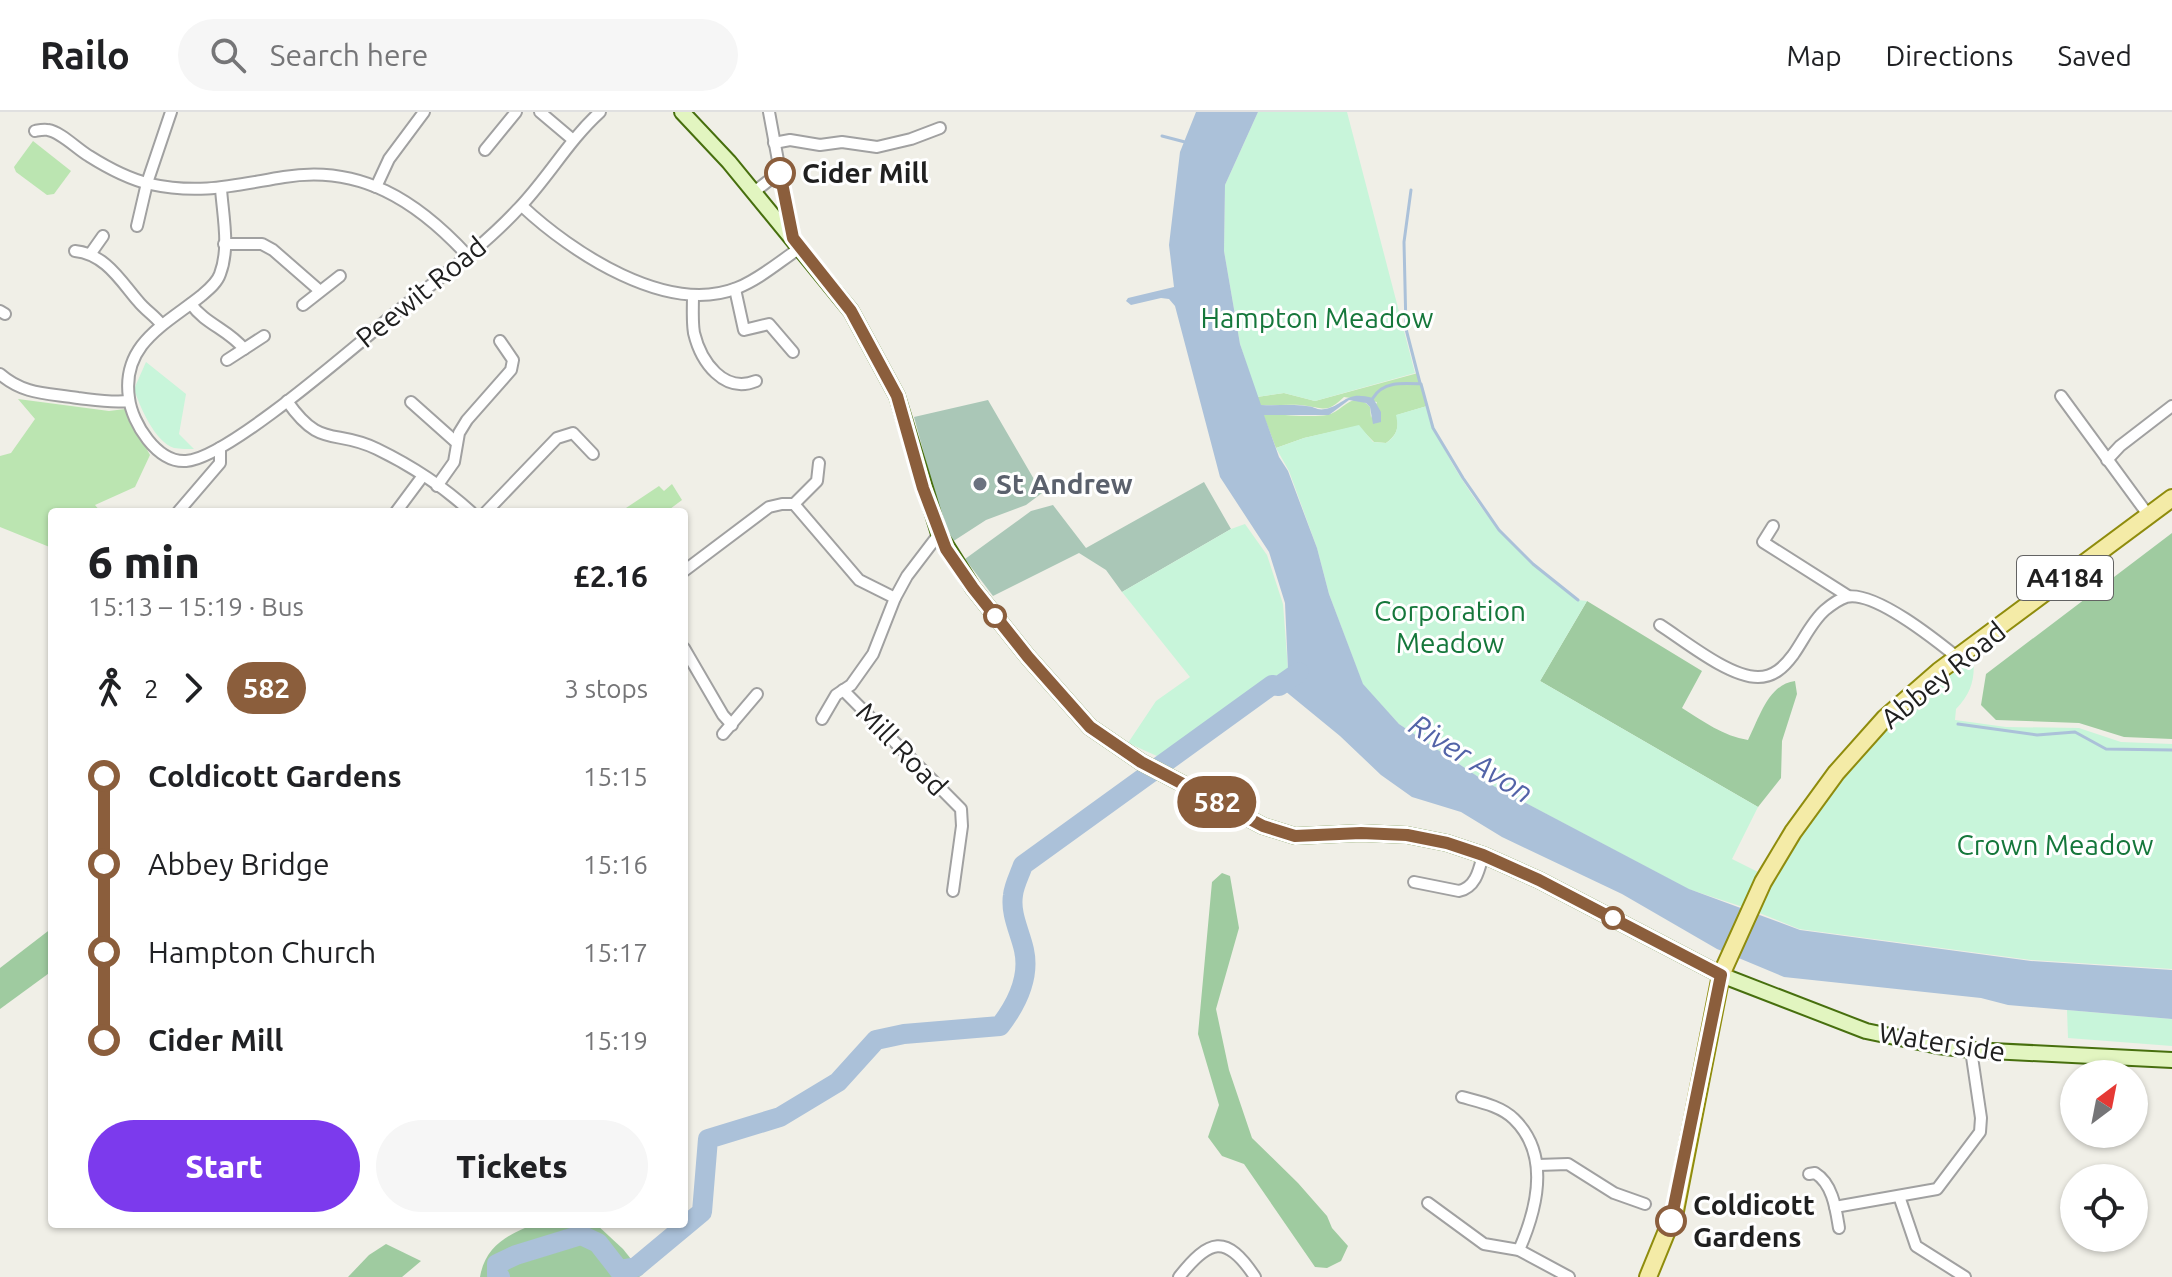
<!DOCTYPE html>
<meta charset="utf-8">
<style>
:root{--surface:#fff;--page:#f6f6f6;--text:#202124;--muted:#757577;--line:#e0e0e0;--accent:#7c3aed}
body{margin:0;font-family:Ubuntu,sans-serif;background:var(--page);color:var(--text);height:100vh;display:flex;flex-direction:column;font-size:30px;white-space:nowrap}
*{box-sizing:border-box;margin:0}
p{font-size:26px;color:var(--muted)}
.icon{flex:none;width:44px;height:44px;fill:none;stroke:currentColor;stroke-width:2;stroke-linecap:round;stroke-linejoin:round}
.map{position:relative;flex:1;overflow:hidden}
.sheet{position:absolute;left:48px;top:396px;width:640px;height:720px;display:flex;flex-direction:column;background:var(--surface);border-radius:8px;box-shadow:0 2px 6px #0004}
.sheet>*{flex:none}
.badge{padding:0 16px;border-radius:26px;font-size:28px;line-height:52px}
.needle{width:52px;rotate:32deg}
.controls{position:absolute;left:2060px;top:948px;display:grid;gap:16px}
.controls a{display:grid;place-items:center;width:88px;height:88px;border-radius:50%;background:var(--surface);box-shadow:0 2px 6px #0004;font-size:40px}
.map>.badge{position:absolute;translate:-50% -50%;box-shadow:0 0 0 4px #fff}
.legs{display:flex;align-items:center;gap:12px;height:88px;padding:0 40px;font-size:26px}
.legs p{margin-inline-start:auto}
.headline{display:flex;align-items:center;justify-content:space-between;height:136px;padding:0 40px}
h1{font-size:44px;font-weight:800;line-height:60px}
.cta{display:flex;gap:16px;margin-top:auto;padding:16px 40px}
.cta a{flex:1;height:92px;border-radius:48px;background:var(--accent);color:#fff;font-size:32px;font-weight:800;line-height:92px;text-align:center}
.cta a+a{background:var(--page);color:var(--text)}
ul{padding:0 40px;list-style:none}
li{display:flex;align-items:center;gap:28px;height:88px;font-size:30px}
li i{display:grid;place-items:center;width:12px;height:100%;margin:0 10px;background:currentColor}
li i::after{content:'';width:20px;height:20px;margin:-10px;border:6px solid;border-radius:50%;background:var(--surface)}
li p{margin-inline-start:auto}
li:first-child i{background:linear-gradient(#0000 50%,currentColor 0)}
li:last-child i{background:linear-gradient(currentColor 50%,#0000 0)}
header{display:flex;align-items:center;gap:48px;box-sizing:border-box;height:112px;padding:0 40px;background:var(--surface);border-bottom:2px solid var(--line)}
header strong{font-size:38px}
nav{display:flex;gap:44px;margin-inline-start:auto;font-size:28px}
.search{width:560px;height:72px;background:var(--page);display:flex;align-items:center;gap:20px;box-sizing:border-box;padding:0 28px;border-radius:44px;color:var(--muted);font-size:30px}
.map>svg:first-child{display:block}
.grass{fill:#bbe5b1}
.forest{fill:#9fcba0}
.cemetery{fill:#aac7b7}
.park{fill:#c8f5da}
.water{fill:#abc1d9}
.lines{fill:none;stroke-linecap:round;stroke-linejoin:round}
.stream{stroke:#abc1d9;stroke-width:3}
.river{stroke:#abc1d9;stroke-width:20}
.minor-casing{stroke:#a1a1a1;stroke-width:14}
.secondary-casing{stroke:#476f0e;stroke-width:18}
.primary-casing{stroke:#8f8c0d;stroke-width:20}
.minor{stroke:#fff;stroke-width:10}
.secondary{stroke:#e2f5c0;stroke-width:14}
.primary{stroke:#f4eba7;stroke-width:16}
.line-1-casing{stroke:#fff;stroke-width:18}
.line-1{stroke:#8b5e3c;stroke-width:12}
.stop-1-dot{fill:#fff;stroke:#8b5e3c;stroke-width:4}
.worship-dot{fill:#6b7280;stroke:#fff;stroke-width:3}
.labels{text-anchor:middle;stroke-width:6;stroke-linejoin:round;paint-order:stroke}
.shield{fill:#fff;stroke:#636363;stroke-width:2}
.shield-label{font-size:26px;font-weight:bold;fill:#202020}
.stop-label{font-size:28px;font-weight:bold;fill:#202020;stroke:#fff;text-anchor:start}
.street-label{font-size:28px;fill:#202020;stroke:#fff}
.park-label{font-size:28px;fill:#15773b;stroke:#fff}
.worship-label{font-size:28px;font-weight:bold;fill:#5b616d;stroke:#fff;text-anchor:start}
.water-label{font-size:30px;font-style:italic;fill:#5364a8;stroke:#fff}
</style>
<header>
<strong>Railo</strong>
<div class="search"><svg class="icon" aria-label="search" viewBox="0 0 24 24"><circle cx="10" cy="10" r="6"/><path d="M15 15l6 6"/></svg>Search here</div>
<nav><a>Map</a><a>Directions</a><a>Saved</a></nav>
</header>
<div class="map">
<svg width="2172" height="1165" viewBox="0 0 2172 1165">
<rect width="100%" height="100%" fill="#f0efe7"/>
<g class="grass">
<path d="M33,29L71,59L54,82L47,83L16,60L14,55Z"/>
<path d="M1418,261L1427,294L1397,303C1399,316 1397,323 1386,331L1374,330L1358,314L1304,326L1276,336L1263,302C1281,302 1311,306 1327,303C1343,300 1353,276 1370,295L1371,306L1377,290L1344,285C1328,300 1326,297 1308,294C1294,291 1275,294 1260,293L1257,285L1284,281L1315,289Z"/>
<path d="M18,287L109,299L125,297L150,343L135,375L95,393L101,400H52V436L0,415V344L11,341L35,307Z"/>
<path d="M672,372L682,388L666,400H620L659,374L664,379Z"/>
</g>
<g class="forest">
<path d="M2172,421V627L2124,625L2079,611L1996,608L1981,593L1986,562Z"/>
<path d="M1587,489L1702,559L1682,596C1703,609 1723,624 1748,628C1759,607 1768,572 1795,569L1797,582L1782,629L1781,666L1758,695L1540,569Z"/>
<path d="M1222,761L1230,764L1239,816L1216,897L1229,958L1252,1026L1298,1071L1327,1104L1332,1116L1348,1134L1341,1149L1327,1156L1315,1155L1244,1052L1222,1044L1208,1025L1219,993L1198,922L1212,770Z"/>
<path d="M52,816V859L0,897V856Z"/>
<path d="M535,1112H596L623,1137L643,1162L639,1165H480C485,1134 508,1122 535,1112Z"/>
<path d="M386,1132L421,1149L402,1165H348L369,1143Z"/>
</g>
<g class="cemetery">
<path d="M988,288L1042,381L1026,393L986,408L952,430L941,404L914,305Z"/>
<path d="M1204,370L1231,417L1122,480L1106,458L1079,441L993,484L965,447L1031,399L1053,393L1086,436Z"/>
</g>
<g class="park">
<path d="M1258,0H1347L1415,261L1315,289L1284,281L1257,285L1240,232L1224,139L1225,73Z"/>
<path d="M146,250L186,282L179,322L194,337C188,337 180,337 174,336C155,330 140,295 134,277Z"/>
<path d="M1427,294C1438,335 1471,384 1498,417C1521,444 1551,466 1578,488L1587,489L1540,569L1758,695L1732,747L1760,761L1746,796L1688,777L1486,670L1399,612L1363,573L1329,482L1317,436L1289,359L1276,336L1304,326L1359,313L1373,330L1386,331C1397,323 1399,316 1396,303Z"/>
<path d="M1245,412L1267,443L1283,492L1288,557L1279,574L1272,573L1168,649L1128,631L1156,589L1190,565L1122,480L1231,417Z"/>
<path d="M1972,537C1976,561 1974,579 1956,597L1955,608L2006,615L2079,616L2121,630L2172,632V857L2031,848L1799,817L1752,798L1786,731L1895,600Z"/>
<path d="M2067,898L2172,907V934L2068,926Z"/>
</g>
<path class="water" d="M1196,0H1258L1225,73L1224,139L1240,232L1261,293C1276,294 1292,292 1306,294C1314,294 1317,299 1325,297C1345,293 1345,278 1373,286L1381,300V310L1373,312L1370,295L1366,291L1349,288L1329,303H1264L1279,345L1288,359L1317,436L1329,482L1363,572L1399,612L1486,670L1689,777L1800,818L2031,849L2172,858V907L2008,893L1981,886L1784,865L1717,837L1622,782L1502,725L1461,700L1412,685L1381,663L1340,624L1279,574L1288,558L1285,491L1269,440L1220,365L1175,194L1169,187L1161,186L1131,193L1126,189L1128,186L1174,175L1169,133L1180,40Z"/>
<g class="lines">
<g class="stream">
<path d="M1162,24L1185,30"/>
<path d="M1411,78L1404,130L1406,217L1420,271"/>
<path d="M1373,286C1383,269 1403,271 1421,272L1433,316L1463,366L1499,418L1533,452L1578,488"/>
<path d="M1958,612L2037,623L2075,620L2106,637L2172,638"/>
</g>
<path class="river" d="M500,1165L497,1163V1152L516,1143L581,1123L598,1131L619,1158L636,1155L702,1100L708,1027L780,1005L838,970L876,928L904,922L1000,914C1016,893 1030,865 1024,838C1020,820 1010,802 1013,783C1014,773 1020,762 1023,753L1272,573L1279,574L1299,560"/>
<defs>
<g id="minor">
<path d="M540,0L572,27"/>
<path d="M769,0L792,124"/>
<path d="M35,19C40,18 44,17 48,18C61,20 77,37 89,44C108,56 129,67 150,72C200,83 235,73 284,65C360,52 417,89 467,143"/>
<path d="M774,31L790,28L820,33L842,30L877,35L911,27L940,16"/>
<path d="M485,38L516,0"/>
<path d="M376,75L389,47L424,0"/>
<path d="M221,77C223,104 230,136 220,162C217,171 208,178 201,184C166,212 121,232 129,286C132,311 157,351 186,349C227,347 356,233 393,203C435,169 481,137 518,97C548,66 568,29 600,0"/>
<path d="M754,80L772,66L779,55"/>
<path d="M522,94C571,140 667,204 737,176C760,167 780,149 800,136"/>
<path d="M137,114L147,71L171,0"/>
<path d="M224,132H262L273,138L320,179"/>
<path d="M75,139C105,142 120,168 138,189C145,198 154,203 161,212"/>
<path d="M91,141L103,124"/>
<path d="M735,177L744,218L769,212L793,240"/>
<path d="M693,183C693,195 692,209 694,221C701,250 724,282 756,269"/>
<path d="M191,192C205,212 229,218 244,237"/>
<path d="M303,193L340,164"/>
<path d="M0,199L5,202"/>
<path d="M227,248L264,224"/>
<path d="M0,262C24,283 48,281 78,286C95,288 111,291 129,289"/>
<path d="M2061,284L2149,404"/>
<path d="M287,289C321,338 334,316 377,337C410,353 445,376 471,400"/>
<path d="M411,290L457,331"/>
<path d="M2107,348L2120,334L2172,294"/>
<path d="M437,374L454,350L459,321L467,308L511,258L513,248L500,229"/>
<path d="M794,392L817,369L819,351"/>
<path d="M178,400L220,351V336"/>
<path d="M396,400L422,365"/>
<path d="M486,400L557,326L573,321L593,342"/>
<path d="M1773,414L1763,430L1848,484"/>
<path d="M684,459L769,395L782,392H794L859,468L895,486"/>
<path d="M1660,513C1685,529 1729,565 1758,565C1774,565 1784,555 1793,543C1803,529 1812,509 1825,498C1831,493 1840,487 1846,485C1874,478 1937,529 1958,546"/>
<path d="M684,536L723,603L732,613"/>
<path d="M843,578L961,697L962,714L953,779"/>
<path d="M822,607L836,583L851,573L873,542L895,486L907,464L939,422"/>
<path d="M723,622L757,582"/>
<path d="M1414,770L1459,779C1476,775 1479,758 1483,743"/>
<path d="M1462,985C1480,990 1501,994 1514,1007C1551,1043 1537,1097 1519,1138"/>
<path d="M1538,1053L1568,1052L1614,1081L1645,1092"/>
<path d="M1809,1062L1815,1061C1833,1072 1836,1098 1839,1116"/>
<path d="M1899,1084L1916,1134L1965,1165"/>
<path d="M1428,1091L1484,1132L1519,1138L1569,1165"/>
<path d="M1835,1095L1937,1077L1980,1020L1981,1006L1971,938"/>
<path d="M1179,1165C1209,1127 1226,1121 1255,1165"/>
</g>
<path id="secondary" d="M682,0L729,50L851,199L897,284L939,422L973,476L1028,545L1090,615L1141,650L1263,714L1295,724L1361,721L1407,723L1447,731L1483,743L1539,768L1721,863L1866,919L1938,934L1971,938L2172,948"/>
<path id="primary" d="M1648,1165L1675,1099L1721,863L1763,770L1793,720L1836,661L1885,606L1939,559L2172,386"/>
</defs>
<use href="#minor" class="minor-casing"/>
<use href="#secondary" class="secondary-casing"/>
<use href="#primary" class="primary-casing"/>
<use href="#minor" class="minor"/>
<use href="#secondary" class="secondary"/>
<use href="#primary" class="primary"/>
</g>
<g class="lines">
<defs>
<path id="line-1" d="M780,61L793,126L851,199L897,284L923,376L946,437L973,476L1028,545L1090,615L1141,650L1263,714L1295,724L1361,721L1407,723L1447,731L1483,743L1539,768L1721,863L1671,1109"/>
</defs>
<use href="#line-1" class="line-1-casing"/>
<use href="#line-1" class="line-1"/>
</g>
<g class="stop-1-dot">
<circle cx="780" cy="61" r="14"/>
<circle cx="995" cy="504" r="10"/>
<circle cx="1613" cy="806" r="10"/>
<circle cx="1671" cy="1109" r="14"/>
</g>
<circle class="worship-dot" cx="980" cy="372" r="8"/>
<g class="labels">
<rect class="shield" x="2017" y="444" width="96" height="44" rx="6"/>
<g class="shield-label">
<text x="2065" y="475">A4184</text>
</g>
<g class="stop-label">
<text x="802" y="71">Cider Mill</text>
<text x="1693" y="1103">Coldicott<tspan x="1693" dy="32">Gardens</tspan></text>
</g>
<g class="street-label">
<text transform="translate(421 180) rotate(-39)" y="10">Peewit Road</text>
<text transform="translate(1943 563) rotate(-39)" y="10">Abbey Road</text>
<text transform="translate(902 637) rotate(46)" y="10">Mill Road</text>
<text transform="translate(1942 930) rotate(9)" y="10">Waterside</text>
</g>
<g class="park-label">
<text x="1317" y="216">Hampton Meadow</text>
<text x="1450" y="509">Corporation<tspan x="1450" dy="32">Meadow</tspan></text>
<text x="2055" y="743">Crown Meadow</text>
</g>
<g class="worship-label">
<text x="996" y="382">St Andrew</text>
</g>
<g class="water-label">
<text transform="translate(1471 647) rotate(32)" y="10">River Avon</text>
</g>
</g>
</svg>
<div class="controls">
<a><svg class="needle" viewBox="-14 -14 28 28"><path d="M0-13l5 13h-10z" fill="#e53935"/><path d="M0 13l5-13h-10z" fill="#757577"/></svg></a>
<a><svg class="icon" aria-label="locate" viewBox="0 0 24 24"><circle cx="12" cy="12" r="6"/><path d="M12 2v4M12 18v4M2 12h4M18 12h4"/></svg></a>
</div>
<b class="badge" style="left:1217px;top:690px;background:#8b5e3c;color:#fff">582</b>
<section class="sheet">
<div class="headline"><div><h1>6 min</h1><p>15:13 – 15:19 · Bus</p></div><b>£2.16</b></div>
<div class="legs"><svg class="icon" aria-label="walk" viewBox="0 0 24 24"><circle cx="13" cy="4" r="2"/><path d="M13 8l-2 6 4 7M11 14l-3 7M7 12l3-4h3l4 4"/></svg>2<svg class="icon" aria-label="forward" viewBox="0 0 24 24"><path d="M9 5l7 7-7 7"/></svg><b class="badge" style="background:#8b5e3c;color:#fff">582</b><p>3 stops</p></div>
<ul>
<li><i style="color:#8b5e3c"></i><b>Coldicott Gardens</b><p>15:15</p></li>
<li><i style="color:#8b5e3c"></i><span>Abbey Bridge</span><p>15:16</p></li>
<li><i style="color:#8b5e3c"></i><span>Hampton Church</span><p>15:17</p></li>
<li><i style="color:#8b5e3c"></i><b>Cider Mill</b><p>15:19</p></li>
</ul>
<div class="cta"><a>Start</a><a>Tickets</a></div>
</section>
</div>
